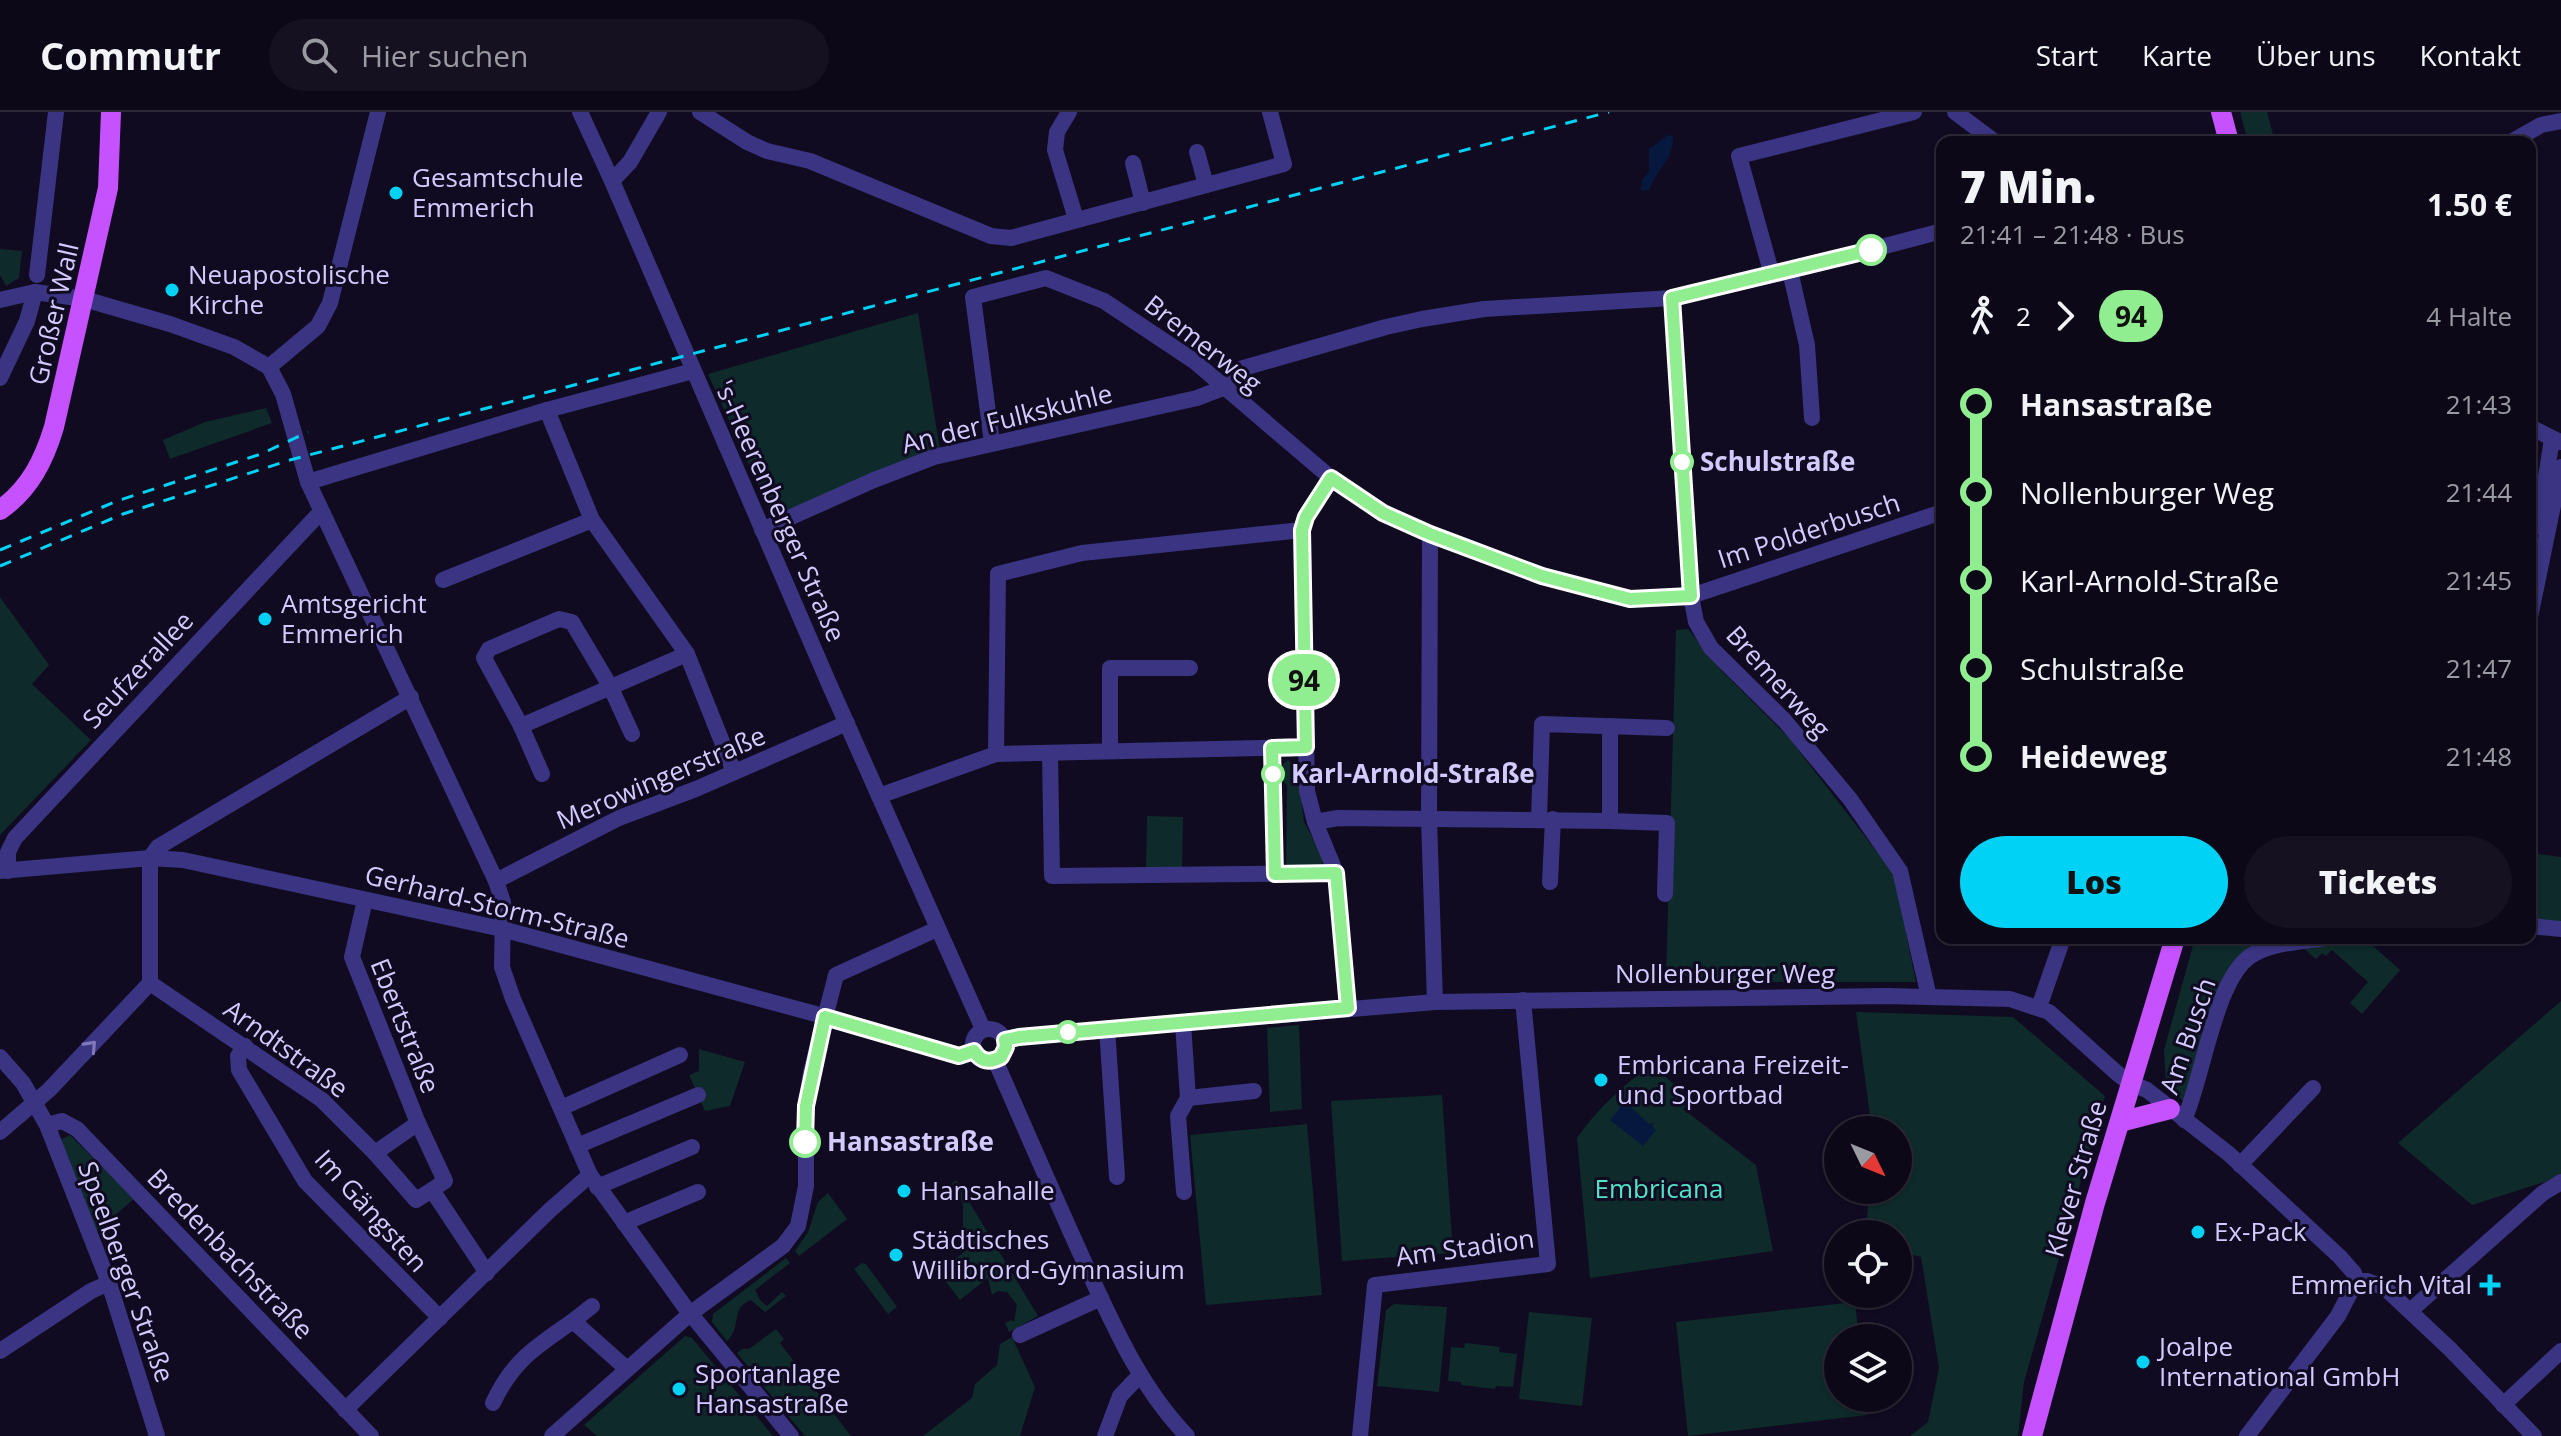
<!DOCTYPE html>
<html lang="de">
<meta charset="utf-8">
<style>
:root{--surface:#0c0818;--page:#151121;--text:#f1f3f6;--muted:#9a9aa2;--line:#2c2937;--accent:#00d2f6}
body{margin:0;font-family:"Open Sans",sans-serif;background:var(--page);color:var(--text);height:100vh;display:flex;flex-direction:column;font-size:30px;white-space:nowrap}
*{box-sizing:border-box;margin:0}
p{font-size:26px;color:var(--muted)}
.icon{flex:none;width:44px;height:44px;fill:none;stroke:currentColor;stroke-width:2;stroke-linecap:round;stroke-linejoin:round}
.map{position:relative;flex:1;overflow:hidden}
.panel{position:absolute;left:1936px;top:24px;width:600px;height:808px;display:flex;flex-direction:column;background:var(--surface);border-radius:16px;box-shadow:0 2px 6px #0004,0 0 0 2px var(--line)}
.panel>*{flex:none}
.badge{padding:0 16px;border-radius:26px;font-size:28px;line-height:52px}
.needle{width:52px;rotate:133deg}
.controls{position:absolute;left:1824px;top:1004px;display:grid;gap:16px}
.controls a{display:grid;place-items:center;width:88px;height:88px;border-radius:50%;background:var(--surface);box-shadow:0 2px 6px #0004,0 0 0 2px var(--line);font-size:40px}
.map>.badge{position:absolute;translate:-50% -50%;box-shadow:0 0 0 4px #fff}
.legs{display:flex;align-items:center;gap:12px;height:88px;padding:0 24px;font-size:26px}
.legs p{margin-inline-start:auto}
.summary{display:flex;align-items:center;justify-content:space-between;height:136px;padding:0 24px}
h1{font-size:44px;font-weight:800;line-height:60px}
.cta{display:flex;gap:16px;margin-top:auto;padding:16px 24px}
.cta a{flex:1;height:92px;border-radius:48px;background:var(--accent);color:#111;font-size:32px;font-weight:800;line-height:92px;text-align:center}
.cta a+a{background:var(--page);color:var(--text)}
ul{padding:0 24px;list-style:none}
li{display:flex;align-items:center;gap:28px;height:88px;font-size:30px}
li i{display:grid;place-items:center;width:12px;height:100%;margin:0 10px;background:currentColor}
li i::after{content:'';width:20px;height:20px;margin:-10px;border:6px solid;border-radius:50%;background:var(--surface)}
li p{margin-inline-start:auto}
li:first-child i{background:linear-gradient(#0000 50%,currentColor 0)}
li:last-child i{background:linear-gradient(currentColor 50%,#0000 0)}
header{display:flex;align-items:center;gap:48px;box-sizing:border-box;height:112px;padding:0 40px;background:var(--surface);border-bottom:2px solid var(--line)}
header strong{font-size:38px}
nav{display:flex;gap:44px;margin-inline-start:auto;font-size:28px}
.search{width:560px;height:72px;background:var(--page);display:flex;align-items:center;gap:20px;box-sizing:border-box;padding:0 28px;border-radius:44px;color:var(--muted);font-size:30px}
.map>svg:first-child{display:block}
.green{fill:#0e2a2a}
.water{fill:#06183e}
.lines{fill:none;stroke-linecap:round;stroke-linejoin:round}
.minor{stroke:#3a3482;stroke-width:16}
.major{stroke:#c652ff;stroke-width:20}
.rail{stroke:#00d2f6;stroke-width:3;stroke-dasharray:12 10;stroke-linecap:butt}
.oneway{stroke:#7f78ba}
.line-1-casing{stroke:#fff;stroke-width:18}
.line-1{stroke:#90ee90;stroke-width:12}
.poi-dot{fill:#00d2f6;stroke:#100b20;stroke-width:3}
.stop-1-dot{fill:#fff;stroke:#90ee90;stroke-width:4}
.labels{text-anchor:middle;stroke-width:6;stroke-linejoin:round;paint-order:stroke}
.poi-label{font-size:26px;fill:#d3cbff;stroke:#100b20;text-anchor:start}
.street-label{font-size:26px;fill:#d3cbff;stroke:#100b20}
.stop-label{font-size:26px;font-weight:bold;fill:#d3cbff;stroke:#100b20;text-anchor:start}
.park-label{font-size:26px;fill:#50e5c7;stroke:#100b20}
</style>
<header>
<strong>Commutr</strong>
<div class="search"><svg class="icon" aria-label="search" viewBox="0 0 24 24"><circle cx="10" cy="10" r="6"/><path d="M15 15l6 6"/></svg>Hier suchen</div>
<nav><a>Start</a><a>Karte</a><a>Über uns</a><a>Kontakt</a></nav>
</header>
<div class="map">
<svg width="2561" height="1324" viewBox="0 0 2561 1324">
<rect width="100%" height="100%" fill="#100b20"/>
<g class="green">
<path d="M2240,0H2267L2275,30H2248Z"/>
<path d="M0,137L22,139L19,166L6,174L0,163Z"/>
<path d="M918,201L940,338L779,403L767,393L708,262Z"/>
<path d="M266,296L272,311L170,347L163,328L205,310Z"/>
<path d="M0,485L49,553L32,572L91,628L0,723Z"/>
<path d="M1688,517L1722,559L1789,626L1894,762L1916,870H1706L1687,864L1666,865L1676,518Z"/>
<path d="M1288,648L1297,653L1304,710L1322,743V753L1317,757L1286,758L1287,673L1282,668L1281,654Z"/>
<path d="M1147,704L1183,705L1182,760L1146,759Z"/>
<path d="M2530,741L2561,745V810L2530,807Z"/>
<path d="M2195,826H2289C2276,828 2258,830 2247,837C2218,855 2195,955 2184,990L2166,973L2164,938Z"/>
<path d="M2357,826H2364L2400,858L2362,902L2350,891L2368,870L2332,838L2326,844L2322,841L2316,847L2303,836Z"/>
<path d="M2561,889V1062L2554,1067L2472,1093L2398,1031Z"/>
<path d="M1856,900L2013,905L2105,984L2024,1270L2018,1324H1910L1928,1310L1939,1256L1921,1145L1898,1139V1122H1866L1869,1078H1898V1018H1872Z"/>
<path d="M1299,913L1302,997L1270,1000L1267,916Z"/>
<path d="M699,937L745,950L730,994L705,999L689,963L699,959Z"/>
<path d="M1652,953L1691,987L1683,997L1756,1053L1773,1139L1590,1166L1577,1026C1598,996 1622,974 1652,953Z"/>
<path d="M1442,983L1453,1141L1342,1149L1331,989Z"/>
<path d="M1307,1012L1322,1183L1206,1193L1190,1023Z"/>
<path d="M70,1023L134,1087L95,1120L59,1032L62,1027Z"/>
<path d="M956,1068L1038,1204L1009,1220L1005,1211L1011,1208L1014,1210L1017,1193L1007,1180L998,1179L992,1183L988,1166L960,1188L942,1165L944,1163L942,1157L963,1141V1092L951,1072Z"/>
<path d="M828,1081L847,1107L799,1144L795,1139L808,1120L818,1090Z"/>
<path d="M786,1146L790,1151L755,1178L760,1188L767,1194L782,1180L786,1184L765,1200L751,1188C730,1195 742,1216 727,1229L712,1210L713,1202Z"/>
<path d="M862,1151L866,1152L897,1195L888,1202L854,1157Z"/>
<path d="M1855,1190L1859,1226H1838V1286H1865L1867,1303L1688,1324L1676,1210Z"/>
<path d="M1394,1192L1447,1195L1439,1280L1377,1274L1386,1198Z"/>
<path d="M1529,1200L1592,1206L1582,1294L1519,1287Z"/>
<path d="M776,1217L784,1227L780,1231L851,1324H805L760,1270L763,1267L753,1255L750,1257L737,1241L742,1237H749Z"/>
<path d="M685,1224L692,1226L773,1324H597L584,1313Z"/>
<path d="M1012,1225L1035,1275L1020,1324H923L972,1286L975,1272L997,1253L1000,1232Z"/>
<path d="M1465,1231L1500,1235L1499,1240L1517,1242L1513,1275L1496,1274L1495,1277L1461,1273V1270L1448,1269L1451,1235L1464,1236Z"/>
</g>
<g class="water">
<path d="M1668,23L1673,24C1675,46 1656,57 1650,77L1644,79L1641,78L1642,68L1649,60V37Z"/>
<path d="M1623,988L1649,1012L1654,1011L1652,1014L1656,1018L1643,1034L1610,1008L1622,993L1620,991Z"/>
</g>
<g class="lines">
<g class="minor">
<path d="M580,0L612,69L830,574L983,917"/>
<path d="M700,0L747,30L767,39L810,49L991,124L1011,126L1284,52L1270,0"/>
<path d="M1069,0L1057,20L1055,38L1076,107"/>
<path d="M1955,0L1995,30"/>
<path d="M2511,30L2541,13L2561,9"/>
<path d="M1197,40L1206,73"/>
<path d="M1133,51L1143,91"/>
<path d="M612,69L630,50L659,0"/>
<path d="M1790,159L1807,233L1812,306"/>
<path d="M37,163L56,0"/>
<path d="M1772,163L1739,44L1914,0"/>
<path d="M1672,186L1691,484L1696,510L1711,536L1785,609L1850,687L1900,759L1929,885"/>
<path d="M0,188L35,180L84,187L170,212L234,235L269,255L283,282L308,370L496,769L503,790L502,855L513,887L590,1063L685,1195L791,1324"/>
<path d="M269,255L318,214L330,191L378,0"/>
<path d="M0,266L27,209L35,180"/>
<path d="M547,298L592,408L687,542L734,660"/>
<path d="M2530,315L2560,330"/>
<path d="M992,331L973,185L1046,166L1104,189L1194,249L1331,366L1383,401L1430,422L1542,464L1630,487L1691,484L1942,400"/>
<path d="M1331,366L1306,405L1302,418L1307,679L1315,710L1336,761L1348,896"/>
<path d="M308,370L547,298L693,259"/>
<path d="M2538,415L2552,327"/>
<path d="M762,418L874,368L934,345L1197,286L1223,276L1240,257L1386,215L1422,207L1484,197L1672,186L1790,159L1942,119"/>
<path d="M1430,422L1429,707L1435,890"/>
<path d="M443,468L592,408"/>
<path d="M2530,505L2561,355"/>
<path d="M521,614L542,662"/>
<path d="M632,622L610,574L572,510L559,507L489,537L484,546L521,614L687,542"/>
<path d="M1272,636L1275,762"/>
<path d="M1110,639V556H1190"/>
<path d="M996,642L998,462L1082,441L1302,418"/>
<path d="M1050,642L1052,764L1336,761"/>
<path d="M879,684L996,642L1306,635"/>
<path d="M1539,707L1542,612L1667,616"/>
<path d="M1610,709L1667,711L1665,782"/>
<path d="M1315,710L1338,706L1610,709V614"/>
<path d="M0,759L150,746L183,748L502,817L838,908L959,944L974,939"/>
<path d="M8,759V740L15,726L316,405L323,402"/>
<path d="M496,769L619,706L696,677L847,611"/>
<path d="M1550,770L1553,707"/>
<path d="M365,788L352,845L418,1011L445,1069L432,1078"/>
<path d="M2530,814L2561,817"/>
<path d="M150,871L322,988L375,1041L416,1088L432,1078L487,1161"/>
<path d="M2039,895L2063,826"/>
<path d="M1183,911L1188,986L1178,1004L1184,1080"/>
<path d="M1107,916L1117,1065"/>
<circle cx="989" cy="933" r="16"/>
<path d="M1005,928L1019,925L1435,890L1886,884L2010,887L2049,900L2118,962L2130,971L2147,978L2229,1042L2340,1145L2354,1161L2356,1169"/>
<path d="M245,934L238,944L239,958L305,1069L440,1206"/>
<path d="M0,945L23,971L47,1013L109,1171L157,1324"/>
<path d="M995,948C1024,1014 1052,1079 1082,1145C1111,1208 1138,1273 1187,1324"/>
<path d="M1188,986L1254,979"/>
<path d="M561,996L680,943"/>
<path d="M2184,1008C2203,967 2215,865 2252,843C2274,830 2301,830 2325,826"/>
<path d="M47,1013L62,1009L77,1017L371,1324"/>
<path d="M0,1020L49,978L150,871V746L158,735L411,585"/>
<path d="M577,1034L698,983"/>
<path d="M375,1041L418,1011"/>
<path d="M2240,1053L2313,976"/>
<path d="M597,1075L692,1035"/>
<path d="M624,1111L698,1080"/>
<path d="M2356,1169H2367L2385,1176L2450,1237L2534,1324"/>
<path d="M2410,1199L2543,1081L2561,1070"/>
<path d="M573,1209L592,1194"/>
<path d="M1020,1223L1101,1186"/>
<path d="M0,1239L91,1179L109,1171"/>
<path d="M493,1291C513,1248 536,1235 573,1209L627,1257"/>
<path d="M2503,1293L2561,1239"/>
<path d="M345,1298L550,1098L590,1063"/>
<path d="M552,1324L691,1201L783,1134L798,1114L806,1074V994L811,960L836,863L937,817"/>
<path d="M1105,1324L1120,1284L1140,1263"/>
<path d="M1360,1324L1375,1173L1548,1152L1523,888"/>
<path d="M2247,1324L2338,1204L2356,1169"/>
</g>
<g class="major">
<path d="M2221,0L2229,30"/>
<path d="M0,398C30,377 44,348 54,315L108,76L111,0"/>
<path d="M2120,1010L2170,997"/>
<path d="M2032,1324L2095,1091L2175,826"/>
</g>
<g class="rail">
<path d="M0,438L117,389L261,342L308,320"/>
<path d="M0,454L123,402L290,348L1609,0"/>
</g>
</g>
<defs><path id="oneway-chevron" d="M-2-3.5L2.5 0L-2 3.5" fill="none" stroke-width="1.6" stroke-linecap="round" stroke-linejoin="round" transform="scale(2)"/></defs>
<use class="oneway" href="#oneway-chevron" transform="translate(91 934) rotate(-47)"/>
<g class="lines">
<defs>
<path id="line-1" d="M805,1030L806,994L825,905L959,944L974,939C981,950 990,951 1001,945L1006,935L1005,928L1019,925L1348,896L1336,761L1275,762L1272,636L1306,635L1302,418L1306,405L1331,366L1383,401L1430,422L1542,464L1630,487L1691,484L1672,186L1871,138"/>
</defs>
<use href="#line-1" class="line-1-casing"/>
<use href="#line-1" class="line-1"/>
</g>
<g class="poi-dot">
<circle cx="396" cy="81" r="8"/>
<circle cx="172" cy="178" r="8"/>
<circle cx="265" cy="507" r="8"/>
<circle cx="1601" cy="968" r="8"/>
<circle cx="904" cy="1079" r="8"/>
<circle cx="2198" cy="1120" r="8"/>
<circle cx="896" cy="1143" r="8"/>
<path d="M2486 1161h8v8h8v8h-8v8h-8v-8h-8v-8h8z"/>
<circle cx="2143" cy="1250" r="8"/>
<circle cx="679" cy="1277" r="8"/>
</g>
<g class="stop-1-dot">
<circle cx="1871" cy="138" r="14"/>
<circle cx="1682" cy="350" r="10"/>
<circle cx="1273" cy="662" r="10"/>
<circle cx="1068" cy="920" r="10"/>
<circle cx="805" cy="1030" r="14"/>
</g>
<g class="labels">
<g class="poi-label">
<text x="412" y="75">Gesamtschule<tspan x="412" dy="30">Emmerich</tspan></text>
<text x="188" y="172">Neuapostolische<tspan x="188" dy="30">Kirche</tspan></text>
<text x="281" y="501">Amtsgericht<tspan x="281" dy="30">Emmerich</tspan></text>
<text x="1617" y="962">Embricana Freizeit-<tspan x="1617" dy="30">und Sportbad</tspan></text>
<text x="920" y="1088">Hansahalle</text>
<text x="2214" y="1129">Ex-Pack</text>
<text x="912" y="1137">Städtisches<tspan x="912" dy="30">Willibrord-Gymnasium</tspan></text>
<text x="2472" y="1182" text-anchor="end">Emmerich Vital</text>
<text x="2159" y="1244">Joalpe<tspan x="2159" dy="30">International GmbH</tspan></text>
<text x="695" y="1271">Sportanlage<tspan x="695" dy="30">Hansastraße</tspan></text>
</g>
<g class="street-label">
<text transform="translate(54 202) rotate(-77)" y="9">Großer Wall</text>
<text transform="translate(1203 232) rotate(38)" y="9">Bremerweg</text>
<text transform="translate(1007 307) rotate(-14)" y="9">An der Fulkskuhle</text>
<text transform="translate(780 399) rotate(66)" y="9">'s-Heerenberger Straße</text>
<text transform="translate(1809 419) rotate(-18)" y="9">Im Polderbusch</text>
<text transform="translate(138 558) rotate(-47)" y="9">Seufzerallee</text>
<text transform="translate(1778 570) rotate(48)" y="9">Bremerweg</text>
<text transform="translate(661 666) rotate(-23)" y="9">Merowingerstraße</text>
<text transform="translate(497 795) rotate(14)" y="9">Gerhard-Storm-Straße</text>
<text x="1725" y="871">Nollenburger Weg</text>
<text transform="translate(405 914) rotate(68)" y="9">Ebertstraße</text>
<text transform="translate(2188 924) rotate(-71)" y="9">Am Busch</text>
<text transform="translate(286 937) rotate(36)" y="9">Arndtstraße</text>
<text transform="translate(2076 1067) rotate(-74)" y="9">Klever Straße</text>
<text transform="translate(371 1099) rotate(48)" y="9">Im Gängsten</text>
<text transform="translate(1465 1136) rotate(-8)" y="9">Am Stadion</text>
<text transform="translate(230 1142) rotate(46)" y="9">Bredenbachstraße</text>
<text transform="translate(126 1160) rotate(70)" y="9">Speelberger Straße</text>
</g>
<g class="stop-label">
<text x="1700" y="359">Schulstraße</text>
<text x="1291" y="671">Karl-Arnold-Straße</text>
<text x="827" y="1039">Hansastraße</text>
</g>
<g class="park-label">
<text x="1659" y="1086">Embricana</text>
</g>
</g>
</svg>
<div class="controls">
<a><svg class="needle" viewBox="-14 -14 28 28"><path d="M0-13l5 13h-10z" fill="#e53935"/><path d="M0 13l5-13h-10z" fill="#9a9aa2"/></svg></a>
<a><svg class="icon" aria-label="locate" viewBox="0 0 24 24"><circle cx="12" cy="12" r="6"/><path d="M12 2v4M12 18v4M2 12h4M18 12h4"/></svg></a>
<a><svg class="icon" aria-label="layers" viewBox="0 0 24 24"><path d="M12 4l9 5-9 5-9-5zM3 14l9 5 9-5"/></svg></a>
</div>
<b class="badge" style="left:1304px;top:568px;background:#90ee90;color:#111">94</b>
<section class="panel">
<div class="summary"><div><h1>7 Min.</h1><p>21:41 – 21:48 · Bus</p></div><b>1.50 €</b></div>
<div class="legs"><svg class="icon" aria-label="walk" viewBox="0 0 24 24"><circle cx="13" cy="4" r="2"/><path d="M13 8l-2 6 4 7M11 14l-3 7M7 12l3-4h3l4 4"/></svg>2<svg class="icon" aria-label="forward" viewBox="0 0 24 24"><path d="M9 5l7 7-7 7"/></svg><b class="badge" style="background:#90ee90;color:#111">94</b><p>4 Halte</p></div>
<ul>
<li><i style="color:#90ee90"></i><b>Hansastraße</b><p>21:43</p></li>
<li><i style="color:#90ee90"></i><span>Nollenburger Weg</span><p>21:44</p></li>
<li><i style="color:#90ee90"></i><span>Karl-Arnold-Straße</span><p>21:45</p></li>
<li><i style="color:#90ee90"></i><span>Schulstraße</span><p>21:47</p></li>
<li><i style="color:#90ee90"></i><b>Heideweg</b><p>21:48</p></li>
</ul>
<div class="cta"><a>Los</a><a>Tickets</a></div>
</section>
</div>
